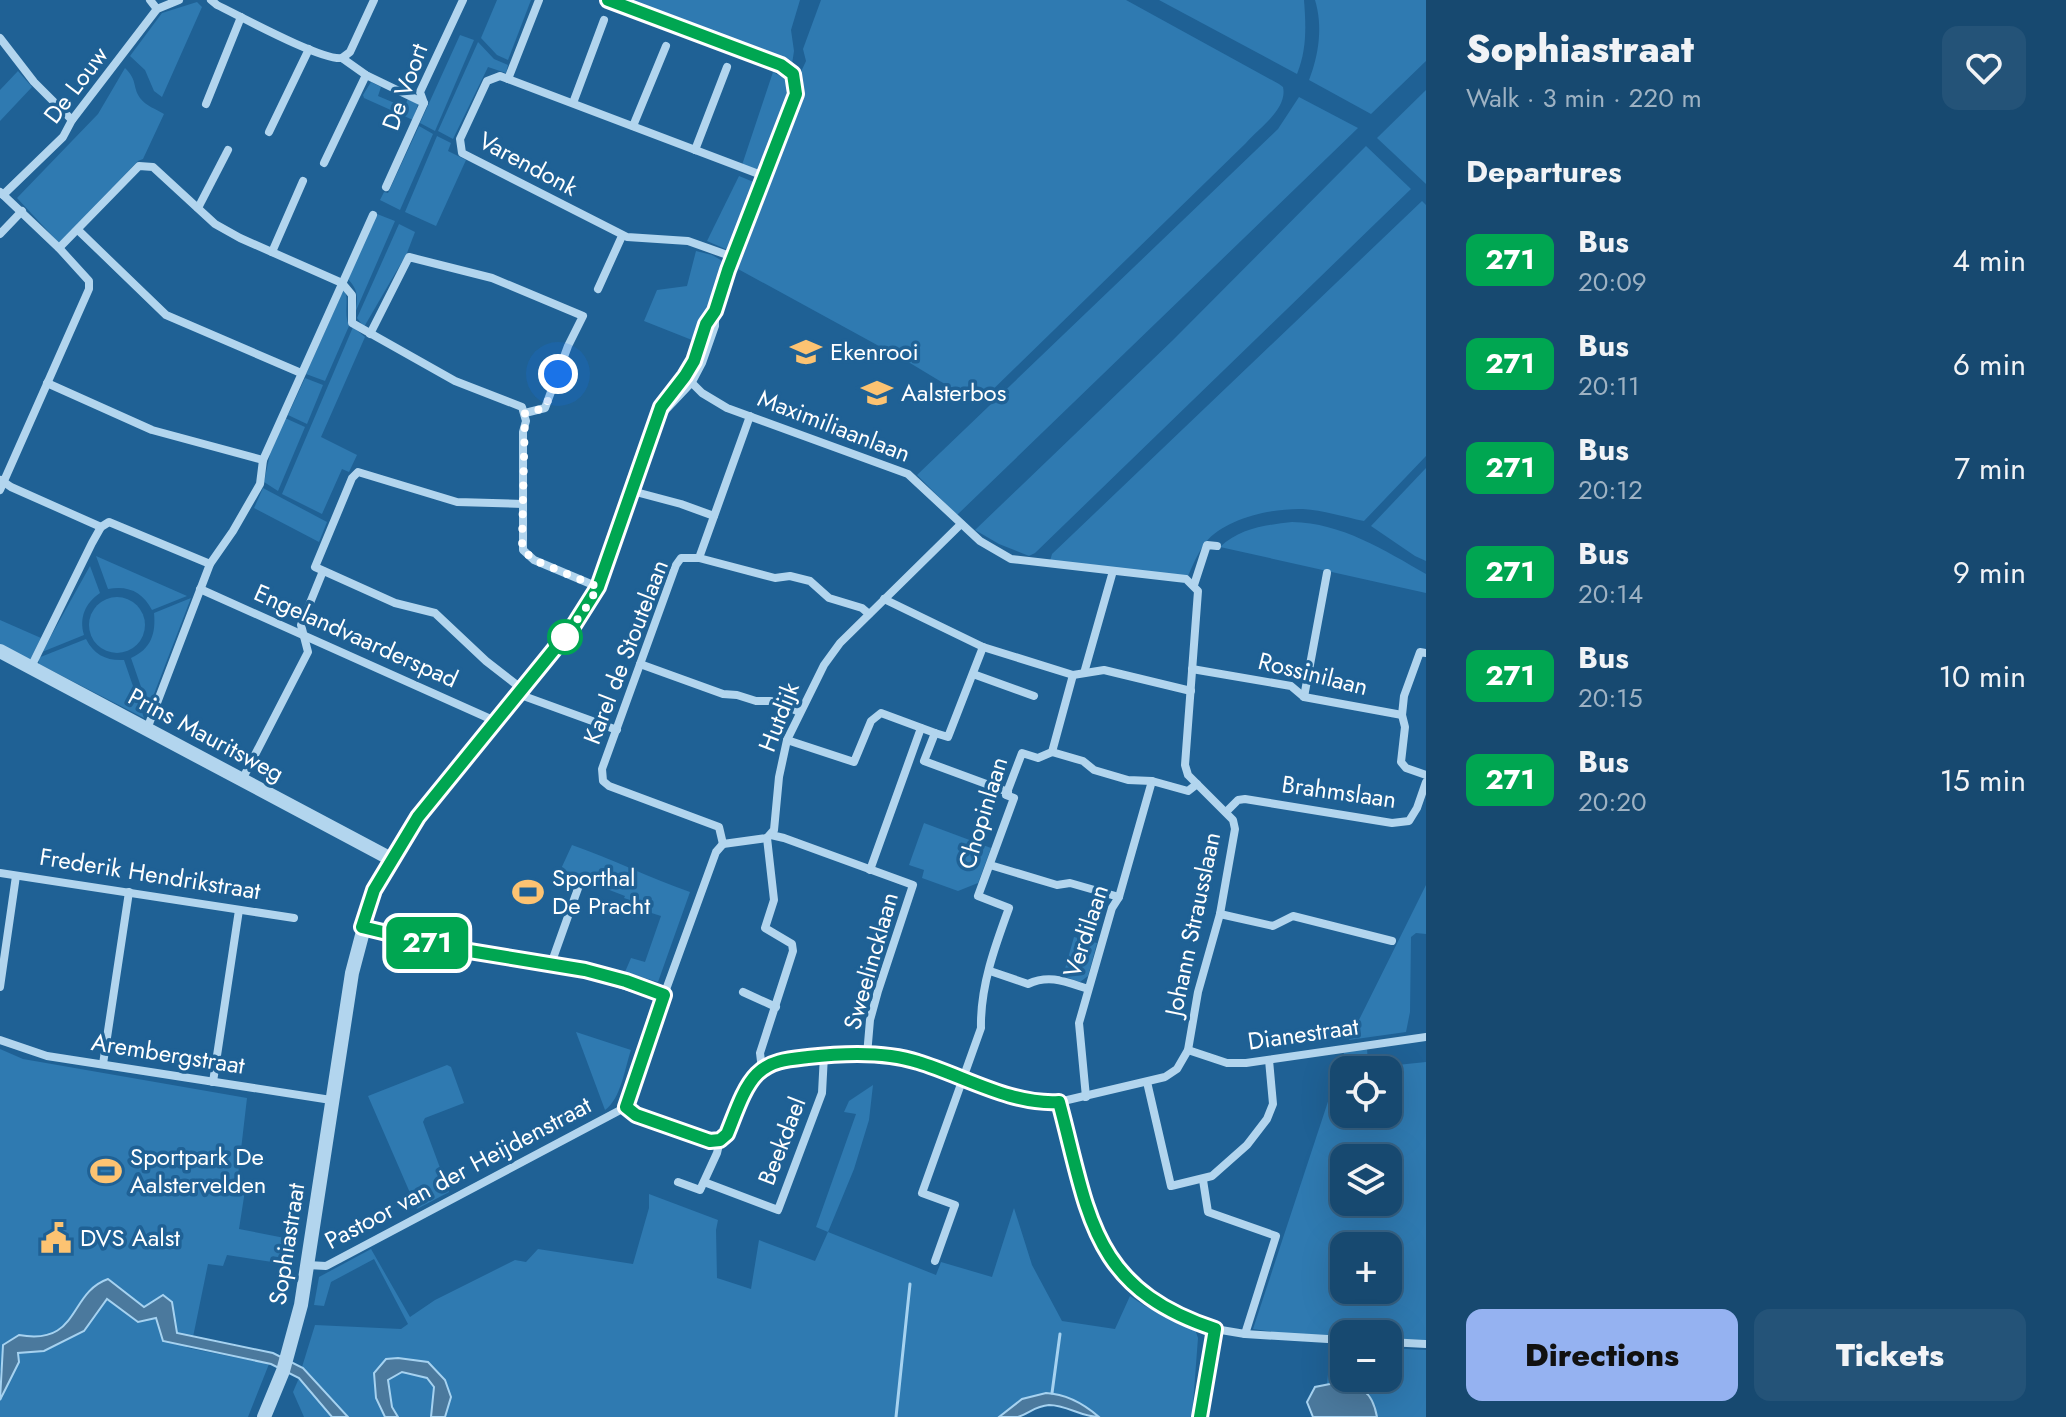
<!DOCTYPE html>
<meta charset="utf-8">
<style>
:root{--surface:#174970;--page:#245378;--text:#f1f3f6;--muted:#9eb2c3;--line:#366183;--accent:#95b2f1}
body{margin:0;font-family:Jost,sans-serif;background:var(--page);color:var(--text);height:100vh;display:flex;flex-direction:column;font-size:30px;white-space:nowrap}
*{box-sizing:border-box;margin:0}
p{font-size:26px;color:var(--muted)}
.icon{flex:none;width:44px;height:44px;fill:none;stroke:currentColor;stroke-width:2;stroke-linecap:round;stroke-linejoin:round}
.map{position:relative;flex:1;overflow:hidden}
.panel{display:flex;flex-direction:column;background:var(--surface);width:640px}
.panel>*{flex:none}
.badge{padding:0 16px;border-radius:12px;font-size:28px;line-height:52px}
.fabs{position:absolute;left:1330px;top:1056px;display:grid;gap:16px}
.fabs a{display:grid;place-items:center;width:72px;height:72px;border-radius:16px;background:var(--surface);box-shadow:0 8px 32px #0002,0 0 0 2px var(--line);font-size:40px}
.you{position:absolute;width:40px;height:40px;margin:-20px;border:6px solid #fff;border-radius:50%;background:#1a73e8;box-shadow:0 0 0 12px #1a73e833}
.map>.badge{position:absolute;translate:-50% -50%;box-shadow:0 0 0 4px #fff}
h2{padding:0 40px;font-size:30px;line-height:72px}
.round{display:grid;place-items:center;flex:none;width:84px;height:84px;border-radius:16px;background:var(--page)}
.overview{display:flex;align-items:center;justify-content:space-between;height:136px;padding:0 40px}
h1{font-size:38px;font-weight:800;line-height:60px}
.button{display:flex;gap:16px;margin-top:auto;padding:16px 40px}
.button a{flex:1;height:92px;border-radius:16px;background:var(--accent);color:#111;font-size:32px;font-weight:800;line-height:92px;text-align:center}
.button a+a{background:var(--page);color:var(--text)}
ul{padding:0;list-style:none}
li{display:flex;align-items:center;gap:24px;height:104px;padding:0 40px}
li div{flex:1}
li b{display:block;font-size:30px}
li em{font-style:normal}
li .badge{min-width:88px;font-weight:700;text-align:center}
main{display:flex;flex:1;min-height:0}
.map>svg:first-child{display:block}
.green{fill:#2f7ab1;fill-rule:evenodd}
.water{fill:#4b799d;stroke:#a6d2f0;stroke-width:2}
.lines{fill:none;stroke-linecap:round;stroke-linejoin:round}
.stream{stroke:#a6d2f0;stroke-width:3}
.minor{stroke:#b2d5ee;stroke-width:8}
.tertiary{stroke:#b2d5ee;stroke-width:14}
.line-casing{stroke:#fff;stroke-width:18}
.line{stroke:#00a651;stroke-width:12}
.walk{stroke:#fff;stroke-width:8;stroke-dasharray:0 14.4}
.stop-dot{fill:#fff;stroke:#00a651;stroke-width:4}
.labels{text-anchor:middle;stroke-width:7;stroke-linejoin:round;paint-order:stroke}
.street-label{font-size:24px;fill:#fff;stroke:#1f6195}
.poi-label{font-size:24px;fill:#fff;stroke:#1f6195;text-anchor:start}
</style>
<main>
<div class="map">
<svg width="1426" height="1417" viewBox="0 0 1426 1417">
<rect width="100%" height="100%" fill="#1f6195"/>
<g class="green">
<path d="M497,0H531L508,60L497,55L481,38Z"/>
<path d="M624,0H800L791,30L794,51L792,64Z"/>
<path d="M821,0H1126L1279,84L1283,87C1288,109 1259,128 1246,143L978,404L910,363L738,269L792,127L801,93L800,74L806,61L803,49Z"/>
<path d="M1159,0H1304C1306,26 1307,49 1297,74Z"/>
<path d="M1315,0H1426V61L1371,114L1309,80C1319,55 1323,26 1315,0Z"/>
<path d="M197,2L202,7L162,97L154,91L145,70L130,56L162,13Z"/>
<path d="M460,35L474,40L435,131L420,123Z"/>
<path d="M478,42L494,59L508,65L506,73L488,67L453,139L438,131Z"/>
<path d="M125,68C138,81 132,86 140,98C146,106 156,109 164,114L143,159L138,161L59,243L17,198L98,114Z"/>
<path d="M18,71L32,87L0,121V90Z"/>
<path d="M773,72L787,80C788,111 772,143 760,172L742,165Z"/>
<path d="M371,82L381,87L378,96L404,107L408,99L418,104L413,120L364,98L363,95Z"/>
<path d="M1426,90V184L1377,138Z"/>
<path d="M1299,97L1358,128L957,515L917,475L1278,129Z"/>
<path d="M419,126L433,134L400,210L380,200L384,192L388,193Z"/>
<path d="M437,136L451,143L448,151L466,160L436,226L405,212Z"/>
<path d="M1366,146L1411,189L1035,553L1029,556L999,544L975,530L1173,340Z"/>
<path d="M739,176L756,183L730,251L707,241Z"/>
<path d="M1422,201L1426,205V456L1364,521C1344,517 1323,510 1303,509C1272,508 1225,518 1205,543C1198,553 1193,564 1188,576L1050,561L1052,554Z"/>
<path d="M377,214L395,221L355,313C358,298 359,291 348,279Z"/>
<path d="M399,224L415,232L407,253L364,327L357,318Z"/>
<path d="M696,251L712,255L726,263L697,342L644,321L657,290L687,286Z"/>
<path d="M344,289C350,300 343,312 349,326L325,381L306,374Z"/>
<path d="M353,327L365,337L321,437L357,455L349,472L342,469L322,514L282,494Z"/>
<path d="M305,378L323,385L307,424L288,415Z"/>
<path d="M285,418L305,427L278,491L264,482L270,454Z"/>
<path d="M1426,468V561L1415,556L1371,526Z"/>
<path d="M263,488L327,522L319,542L254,508Z"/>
<path d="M1292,522C1342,523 1384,550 1426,574V593L1220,547C1240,528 1266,525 1292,522Z"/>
<path d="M96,556L187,596L152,610C143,592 128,585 108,589Z"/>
<path d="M90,566L100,593C85,603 79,618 84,635L42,652Z"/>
<circle cx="117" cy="625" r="28"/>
<path d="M191,598L154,694L148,707L131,658C151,649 156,634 154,613Z"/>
<path d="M0,620L41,638L29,662L0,647Z"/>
<path d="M86,639C94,655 107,661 124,660L144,718L39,664L38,658Z"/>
<path d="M924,823L991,848L978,883L958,891L922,878L924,870L909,865Z"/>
<path d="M572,845C612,859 650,878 690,892L658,982L625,972L631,958L645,962L661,916L642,910L644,905L624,898L625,896L560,871Z"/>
<path d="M1426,885V934L1416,933L1411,937L1410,1012L1406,1032L1349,1040Z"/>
<path d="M1074,937L1097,943L1088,976L1080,982L1063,976Z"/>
<path d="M576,1032L631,1050C625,1067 621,1099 605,1110Z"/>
<path d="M1367,1047L1368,1068L1426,1062V1340L1388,1339V1334H1344V1337L1294,1335L1253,1329L1345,1050ZM1344,1070H1388V1114H1344ZM1344,1158H1388V1202H1344ZM1344,1246H1388V1290H1344Z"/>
<path d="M0,1049L23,1059L247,1098L237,1184H246L239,1229L295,1240L292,1265L227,1255L223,1266L208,1264L193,1337L177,1333L172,1302L144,1307L108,1279C68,1292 80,1346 19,1335L0,1372Z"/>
<path d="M447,1065L451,1067L464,1103L425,1118L423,1122L449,1192L417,1209L368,1096Z"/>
<path d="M873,1085L869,1120L854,1169L828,1232L936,1275L941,1262L992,1277L1014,1208L1032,1265L1062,1321L1115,1329L1130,1296L1145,1306L1195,1329L1198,1338L1192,1417H1099C1061,1384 1036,1389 999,1417H445L451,1397L445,1380L398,1358L376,1398L385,1417H348L302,1367L315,1325L401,1329L408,1324L374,1259L331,1282L324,1306L314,1305L319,1277L371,1249L410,1317L435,1300L515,1260L526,1262L538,1249L633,1264L649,1208V1194L718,1220L716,1230L717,1278L751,1289L759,1240L815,1261L828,1232L816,1227L856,1114L844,1112L849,1101Z"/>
<path d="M106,1298L138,1322L156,1318L188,1348L269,1364L248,1417H0V1400L3,1397L18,1353L45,1351L84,1332Z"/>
<path d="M1331,1345L1344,1346V1378H1388V1348L1426,1350V1417H1377L1375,1404L1335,1383L1327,1384Z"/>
<path d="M402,1372L427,1378L434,1387L431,1417H398L392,1407L388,1380Z"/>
<path d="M299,1378L332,1417H304L293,1392Z"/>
</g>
<g class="water">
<path d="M108,1279L144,1307L163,1295L172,1302L177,1333L273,1353L303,1368L348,1417H332L299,1378L271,1364L163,1341L156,1318L138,1322L107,1299L84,1331L44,1351L18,1353L19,1362L0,1400L3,1345L19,1335C80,1346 68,1293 108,1279Z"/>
<path d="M398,1358L428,1362L445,1380L451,1397L445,1417H431L434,1387L427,1378L402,1372L388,1380L392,1407L398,1417H385L376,1398L374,1373L386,1359Z"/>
<path d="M1335,1383C1361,1387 1372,1389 1377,1417H1313L1307,1402L1315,1387Z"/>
<path d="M1046,1393C1067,1394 1084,1404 1099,1417C1081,1417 1067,1405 1049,1405C1035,1406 1030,1413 1018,1417C1013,1417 1004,1417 999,1417L1022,1399Z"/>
</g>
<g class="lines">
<g class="stream">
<path d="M1052,1393L1060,1334"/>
<path d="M896,1417L910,1284"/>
</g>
<g class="minor">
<path d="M150,0L157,9"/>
<path d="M211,0L217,5C240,16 322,61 342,58L366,75L424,103"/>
<path d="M608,0L781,65L793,74L796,89L726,274L715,311V326L702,363L692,382L659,417"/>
<path d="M0,38L34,82L72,120"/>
<path d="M342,58L350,52L374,0"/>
<path d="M508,79L539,0"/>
<path d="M573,103L604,20"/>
<path d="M206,104L241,17"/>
<path d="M633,126L666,46"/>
<path d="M269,132L309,49"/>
<path d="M695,150L727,67"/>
<path d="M324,163L366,75"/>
<path d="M386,187L424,103L420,92L463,0"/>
<path d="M0,192L59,248L89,281V289L0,490"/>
<path d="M3,195L63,137L72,120L157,9L179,0"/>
<path d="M198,208L228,150"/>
<path d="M78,230L166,315L301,373"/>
<path d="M0,234L22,211"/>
<path d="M59,248L139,166L153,167L215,224L240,238L342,283L352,295V323L455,381L522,407L526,421L523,432V550L534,560L598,587"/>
<path d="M272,252L303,181"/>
<path d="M733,257L688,241L627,237L462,153L460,139L487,81L500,76L764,176"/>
<path d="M598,289L622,236"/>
<path d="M370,334L409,257L492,278L583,316L568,346L545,408L525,413"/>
<path d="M685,376L702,393L727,408L908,474L980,541L1011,559L1186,579L1198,591L1185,765L1188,775L1233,820L1235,829L1220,914L1198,992L1188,1050L1177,1069L1165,1077L1059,1102"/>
<path d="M47,383L152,430L263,460"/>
<path d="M750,416L699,558H681L676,565L602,769L603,781L609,786L719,827L723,844L767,838"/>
<path d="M1,480L11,487L101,527"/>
<path d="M632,491L681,504L714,516"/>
<path d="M699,558L775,578L790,576L810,581L829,598L862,608L869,614"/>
<path d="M1194,585L1207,545L1217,546"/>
<path d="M200,589L495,721"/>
<path d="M884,599L983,647L1073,675L1104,670L1191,691"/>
<path d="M640,664L723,694L737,695L756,701H771L800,712"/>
<path d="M31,667L92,543L101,527L109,522L210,564"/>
<path d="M1192,669L1291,686L1304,697L1402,715L1404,696L1420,652L1426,653"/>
<path d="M1084,673L1113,571"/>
<path d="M973,674L1034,696"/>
<path d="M522,689L486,661L435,613L395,603L315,567L352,478L358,472L457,502L523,504"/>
<path d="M518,694L617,730"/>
<path d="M1304,697L1327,573"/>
<path d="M1402,715L1405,727L1401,762L1406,768L1426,775"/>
<path d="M147,729L210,564L233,531L260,484L263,460L373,215"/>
<path d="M935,733L948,737L983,647"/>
<path d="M787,740L854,762L871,721L881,713L935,733L924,761L1008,792"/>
<path d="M1052,752L1083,761L1094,770L1128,780L1152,781L1188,791L1197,784"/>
<path d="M243,778L308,652L301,625L323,571"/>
<path d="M1226,812L1238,800L1245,799L1392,823L1409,821L1417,808L1426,782"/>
<path d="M771,835L784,838L913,885L878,991L870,1020L867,1055"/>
<path d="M391,859L418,817L584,611L598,587L661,407L685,376L694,361L706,324L715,311"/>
<path d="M990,865L1057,885L1070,883L1119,897"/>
<path d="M870,870L921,728"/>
<path d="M0,873L294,918"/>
<path d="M1220,914L1273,926L1293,916L1392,941"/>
<path d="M551,964L581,880"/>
<path d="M990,971L1028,984C1050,974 1066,982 1088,989"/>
<path d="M0,987L16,876"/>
<path d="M743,992L776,1007"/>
<path d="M664,995L716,852L723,844"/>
<path d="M0,1040L47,1056L331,1100"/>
<path d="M1188,1050L1227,1063H1246L1426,1037"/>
<path d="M103,1064L129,892"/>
<path d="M762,1069L760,1053L793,951L792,944L765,928L774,900L767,838L774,830L779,777L787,740L824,665L840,643L961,524"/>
<path d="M213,1082L239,910"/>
<path d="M1147,1082L1171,1186L1212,1176L1247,1145L1267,1119L1273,1104L1269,1060"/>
<path d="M1086,1097L1079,1023L1112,908L1119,897L1152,781"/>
<path d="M1203,1180L1208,1212L1276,1236L1245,1334"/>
<path d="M678,1182L700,1190L717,1153L720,1140"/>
<path d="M704,1182L778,1210L822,1093L824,1055"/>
<path d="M935,1261L955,1205L922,1193L981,1028C980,987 995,946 1009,908L978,896L1014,798L1006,795L1022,753L1038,758L1052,752L1073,675"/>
<path d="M307,1265L326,1266L626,1107"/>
<path d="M1215,1329L1245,1334L1344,1340"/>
<path d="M1388,1342L1426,1344"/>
</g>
<g class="tertiary">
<path d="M0,651L391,859L374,890L352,973L301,1305L283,1371L264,1417"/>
<path d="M362,927L445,947L585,970L664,995L626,1107L636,1115L710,1141L720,1140L727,1134C736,1114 744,1083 762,1069C775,1059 792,1059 808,1057C843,1053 885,1051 918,1062C964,1076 1011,1105 1059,1102C1089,1215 1089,1286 1215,1329L1200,1417"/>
</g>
</g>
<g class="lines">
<defs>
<path id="line" d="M608,0L781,65L793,74L796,94L728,270L715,311L706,324L694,361L685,376L661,407L598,587L574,625L418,817L374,890L362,927L445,947L585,970L626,981L664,995L626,1107L636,1115L710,1141L720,1140L727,1134C735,1115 743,1088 757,1074C771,1060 790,1059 808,1057C843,1053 885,1051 918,1062C964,1076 1011,1105 1059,1102C1089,1213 1090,1288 1215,1329L1200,1417"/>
</defs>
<use href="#line" class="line-casing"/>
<use href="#line" class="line"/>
<path class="walk" d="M558,374L545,408L525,413L522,542L523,550L534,560L598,587L584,611L557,646L565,637"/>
</g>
<defs>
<symbol id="school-bare" viewBox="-9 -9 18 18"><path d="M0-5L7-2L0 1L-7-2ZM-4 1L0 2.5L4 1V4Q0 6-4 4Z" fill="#fcc372" stroke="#1f6195" stroke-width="2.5" paint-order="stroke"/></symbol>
<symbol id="stadium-bare" viewBox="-9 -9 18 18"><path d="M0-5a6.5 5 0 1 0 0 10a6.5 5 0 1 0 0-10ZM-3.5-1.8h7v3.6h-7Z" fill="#fcc372" stroke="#1f6195" stroke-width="2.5" paint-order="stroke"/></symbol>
<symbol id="civic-bare" viewBox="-9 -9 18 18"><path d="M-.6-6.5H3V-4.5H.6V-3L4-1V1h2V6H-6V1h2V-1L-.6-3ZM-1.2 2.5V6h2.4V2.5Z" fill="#fcc372" stroke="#1f6195" stroke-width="2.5" paint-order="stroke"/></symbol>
</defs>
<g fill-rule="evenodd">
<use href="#school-bare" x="784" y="330" width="44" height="44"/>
<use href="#school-bare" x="855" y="371" width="44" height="44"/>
<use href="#stadium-bare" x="506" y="870" width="44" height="44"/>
<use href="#stadium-bare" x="84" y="1149" width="44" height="44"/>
<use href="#civic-bare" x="34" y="1216" width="44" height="44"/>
</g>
<circle class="stop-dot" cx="565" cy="637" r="16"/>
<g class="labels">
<g class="street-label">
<text transform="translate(76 85) rotate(-53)" y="8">De Louw</text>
<text transform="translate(405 87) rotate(-70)" y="8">De Voort</text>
<text transform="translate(528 164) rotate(28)" y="8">Varendonk</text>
<text transform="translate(834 426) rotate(21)" y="8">Maximiliaanlaan</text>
<text transform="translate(356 636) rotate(24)" y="8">Engelandvaarderspad</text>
<text transform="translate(626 652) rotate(-69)" y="8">Karel de Stoutelaan</text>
<text transform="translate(1313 674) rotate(14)" y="8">Rossinilaan</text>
<text transform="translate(779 717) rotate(-69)" y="8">Hutdijk</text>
<text transform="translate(206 735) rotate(28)" y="8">Prins Mauritsweg</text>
<text transform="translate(1339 792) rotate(8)" y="8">Brahmslaan</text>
<text transform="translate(983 813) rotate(-73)" y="8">Chopinlaan</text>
<text transform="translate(150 874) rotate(9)" y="8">Frederik Hendrikstraat</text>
<text transform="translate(1193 924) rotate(-78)" y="8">Johann Strausslaan</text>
<text transform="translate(1086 931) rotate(-72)" y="8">Verdilaan</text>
<text transform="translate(871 961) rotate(-74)" y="8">Sweelincklaan</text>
<text transform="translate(1303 1034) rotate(-8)" y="8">Dianestraat</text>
<text transform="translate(168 1054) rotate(9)" y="8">Arembergstraat</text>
<text transform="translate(782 1141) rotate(-69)" y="8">Beekdael</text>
<text transform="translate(458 1173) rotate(-28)" y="8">Pastoor van der Heijdenstraat</text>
<text transform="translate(287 1244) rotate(-81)" y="8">Sophiastraat</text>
</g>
<g class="poi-label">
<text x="830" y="360">Ekenrooi</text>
<text x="901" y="401">Aalsterbos</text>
<text x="552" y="886">Sporthal<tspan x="552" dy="28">De Pracht</tspan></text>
<text x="130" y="1165">Sportpark De<tspan x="130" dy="28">Aalstervelden</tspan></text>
<text x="80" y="1246">DVS Aalst</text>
</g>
</g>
</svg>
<div class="fabs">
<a><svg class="icon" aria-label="locate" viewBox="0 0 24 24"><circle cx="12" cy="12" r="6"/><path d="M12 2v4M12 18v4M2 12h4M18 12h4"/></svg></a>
<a><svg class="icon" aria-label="layers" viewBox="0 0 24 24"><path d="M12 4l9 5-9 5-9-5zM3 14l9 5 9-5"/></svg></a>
<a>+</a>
<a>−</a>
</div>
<div class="you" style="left:558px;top:374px"></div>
<b class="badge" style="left:427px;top:943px;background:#00a651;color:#fff">271</b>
</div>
<section class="panel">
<div class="overview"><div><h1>Sophiastraat</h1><p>Walk · 3 min · 220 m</p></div><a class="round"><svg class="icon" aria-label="heart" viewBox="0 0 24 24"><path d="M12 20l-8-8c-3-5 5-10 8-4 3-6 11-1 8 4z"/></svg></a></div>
<h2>Departures</h2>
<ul>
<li><span class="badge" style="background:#00a651;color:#fff">271</span><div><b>Bus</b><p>20:09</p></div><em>4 min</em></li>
<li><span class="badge" style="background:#00a651;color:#fff">271</span><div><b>Bus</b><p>20:11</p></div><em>6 min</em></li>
<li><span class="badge" style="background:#00a651;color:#fff">271</span><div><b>Bus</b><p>20:12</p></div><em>7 min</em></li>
<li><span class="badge" style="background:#00a651;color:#fff">271</span><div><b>Bus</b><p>20:14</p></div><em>9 min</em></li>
<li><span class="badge" style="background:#00a651;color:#fff">271</span><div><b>Bus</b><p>20:15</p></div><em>10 min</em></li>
<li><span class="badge" style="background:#00a651;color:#fff">271</span><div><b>Bus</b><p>20:20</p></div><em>15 min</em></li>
</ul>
<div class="button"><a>Directions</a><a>Tickets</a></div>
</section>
</main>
